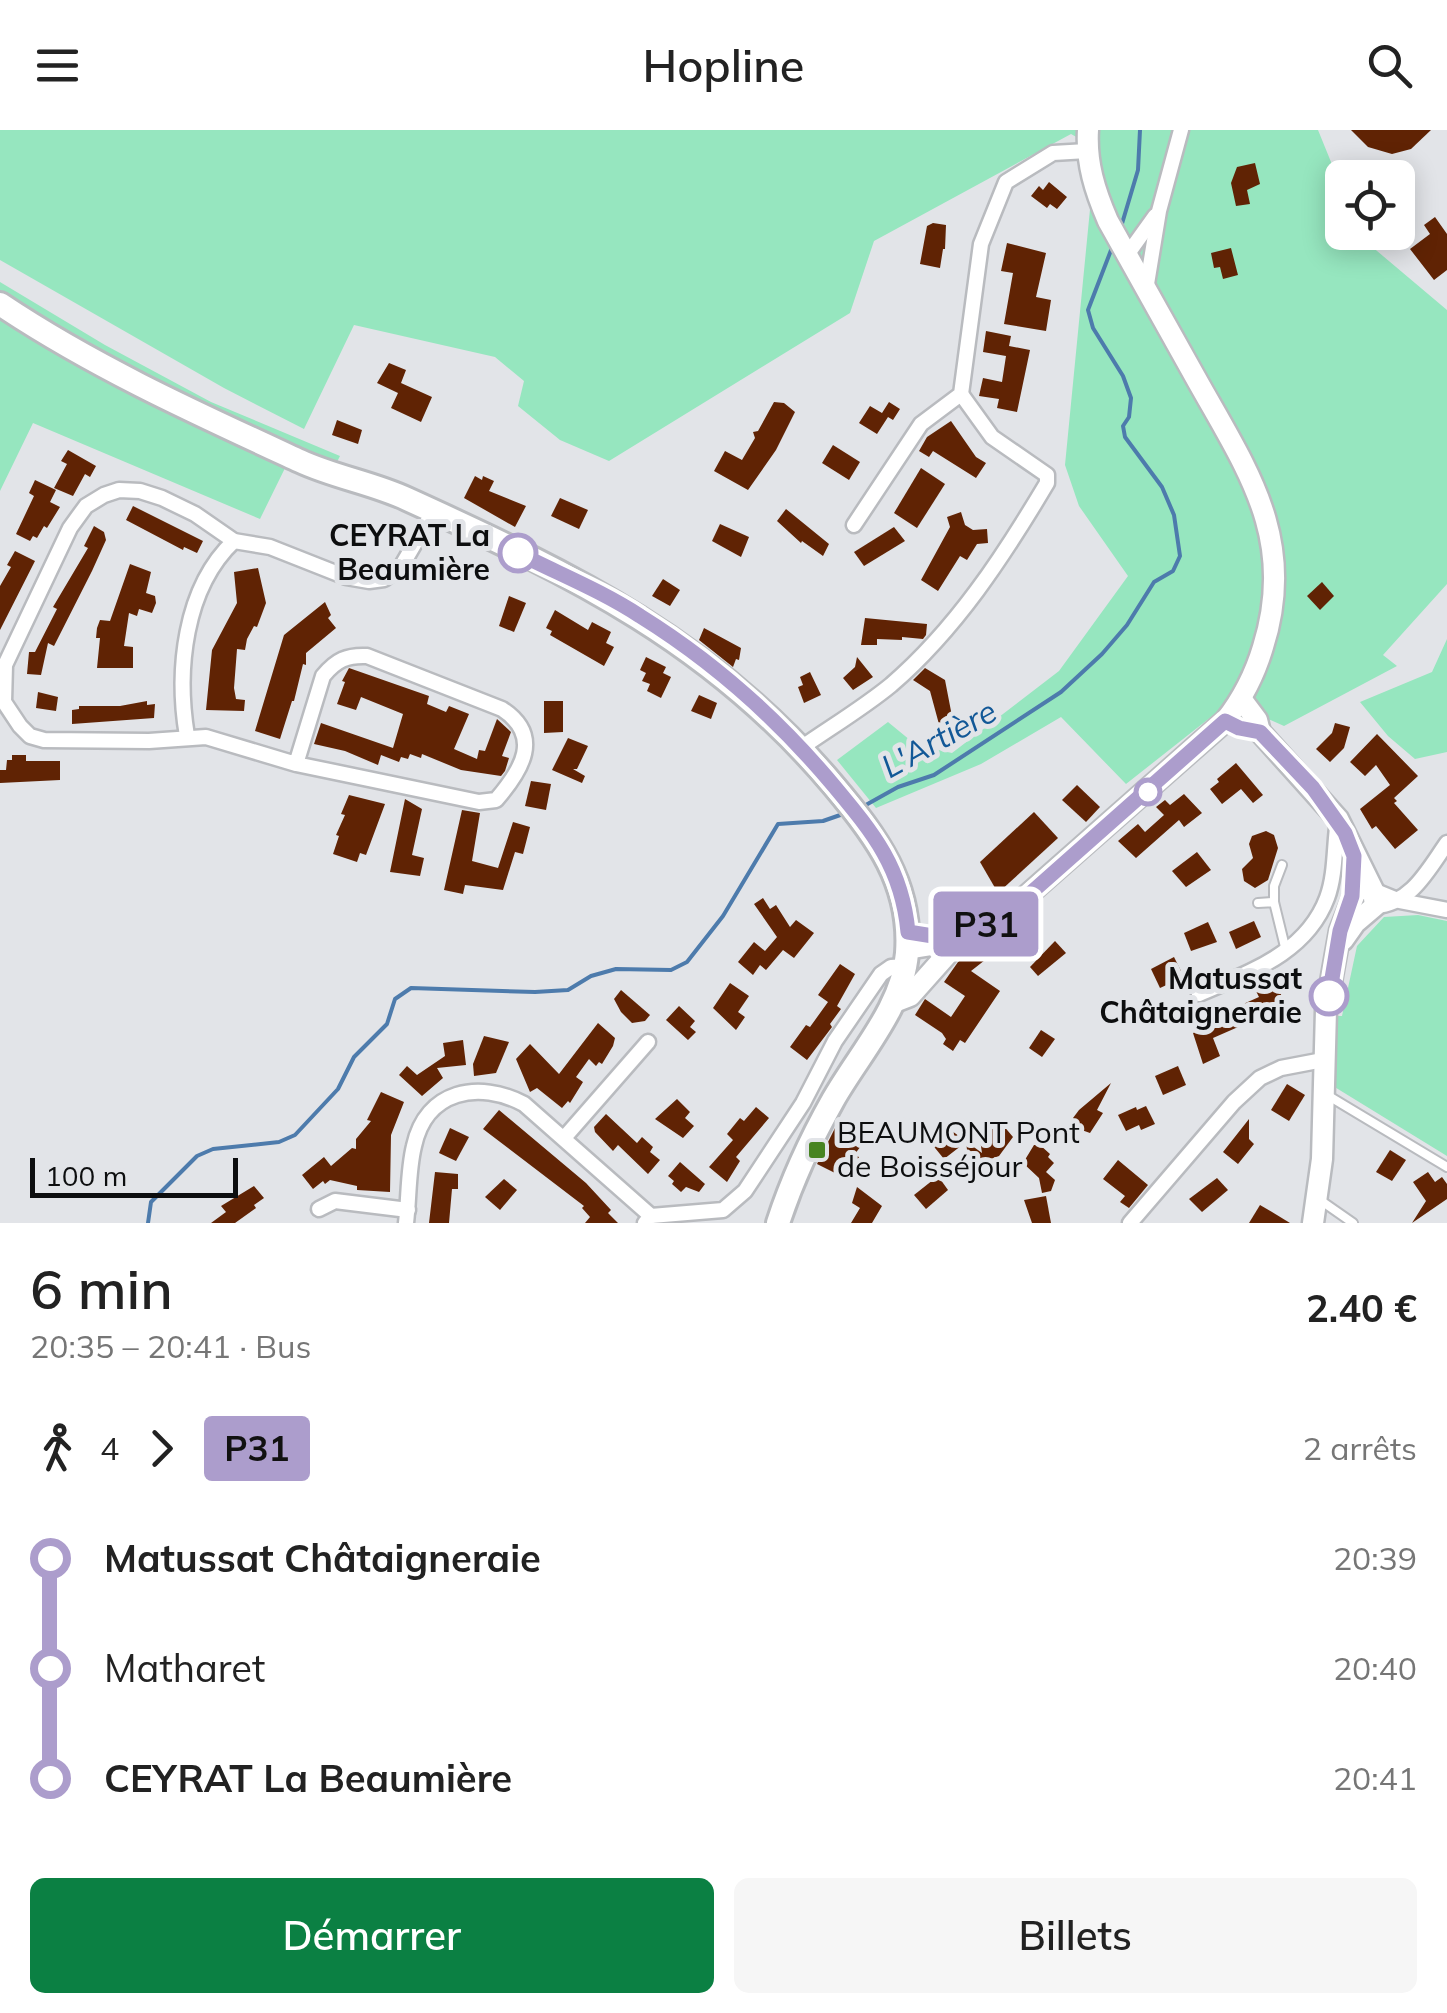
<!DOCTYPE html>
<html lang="fr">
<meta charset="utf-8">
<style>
:root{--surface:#fff;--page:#f6f6f6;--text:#222;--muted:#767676;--accent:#0b8043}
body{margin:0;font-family:Mulish,sans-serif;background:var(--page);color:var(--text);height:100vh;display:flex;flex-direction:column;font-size:38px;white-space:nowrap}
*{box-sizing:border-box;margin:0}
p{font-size:32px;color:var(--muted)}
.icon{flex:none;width:55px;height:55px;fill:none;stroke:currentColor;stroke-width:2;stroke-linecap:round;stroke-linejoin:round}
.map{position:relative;height:1093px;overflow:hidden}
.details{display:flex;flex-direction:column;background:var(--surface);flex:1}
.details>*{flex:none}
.badge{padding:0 20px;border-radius:8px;font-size:35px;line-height:65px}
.fabs{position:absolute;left:1325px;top:30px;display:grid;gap:20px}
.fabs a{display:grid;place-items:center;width:90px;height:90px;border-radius:15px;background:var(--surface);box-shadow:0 5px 25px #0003;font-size:50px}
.scale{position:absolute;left:30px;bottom:25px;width:208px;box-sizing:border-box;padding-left:10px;border:5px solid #0d0e0f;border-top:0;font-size:28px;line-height:35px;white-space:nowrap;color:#0d0e0f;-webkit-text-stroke:8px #e2e4e8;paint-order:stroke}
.map>.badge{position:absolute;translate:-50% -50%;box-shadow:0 0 0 5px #fff}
.legs{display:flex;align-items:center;gap:15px;height:110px;padding:0 30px;font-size:32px}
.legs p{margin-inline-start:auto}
.overview{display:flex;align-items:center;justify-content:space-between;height:170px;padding:0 30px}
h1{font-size:55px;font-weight:600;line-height:75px}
.primary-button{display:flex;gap:20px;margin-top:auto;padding:20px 30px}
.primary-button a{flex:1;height:115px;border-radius:15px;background:var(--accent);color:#fff;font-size:40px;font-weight:600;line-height:115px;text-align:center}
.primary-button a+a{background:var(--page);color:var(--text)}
ul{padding:0 30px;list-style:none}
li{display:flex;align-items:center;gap:35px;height:110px;font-size:38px}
li i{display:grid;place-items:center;width:15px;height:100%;margin:0 12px;background:currentColor}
li i::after{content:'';width:25px;height:25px;margin:-12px;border:8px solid;border-radius:50%;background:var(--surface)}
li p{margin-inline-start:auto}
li:first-child i{background:linear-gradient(#0000 50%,currentColor 0)}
li:last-child i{background:linear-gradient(currentColor 50%,#0000 0)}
header{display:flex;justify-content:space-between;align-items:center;height:130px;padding:0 30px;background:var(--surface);font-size:45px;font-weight:600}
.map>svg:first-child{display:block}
.green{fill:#96e6bf}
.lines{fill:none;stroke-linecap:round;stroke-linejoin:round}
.stream{stroke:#4d7bac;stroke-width:4}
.building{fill:#602304}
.lane-casing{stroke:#b9bbbf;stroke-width:12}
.street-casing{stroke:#b9bbbf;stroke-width:19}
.secondary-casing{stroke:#b9bbbf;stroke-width:25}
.primary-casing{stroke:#b9bbbf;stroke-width:28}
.lane{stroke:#fff;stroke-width:8}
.street{stroke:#fff;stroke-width:14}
.secondary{stroke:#fff;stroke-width:20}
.primary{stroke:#fff;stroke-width:22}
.line-1-casing{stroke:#fff;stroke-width:22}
.line-1{stroke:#ac9dcc;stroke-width:15}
.stop-1-dot{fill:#fff;stroke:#ac9dcc;stroke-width:5}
.poi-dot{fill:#478421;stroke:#e2e4e8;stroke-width:4}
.labels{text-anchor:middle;stroke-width:10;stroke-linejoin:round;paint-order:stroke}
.stop-label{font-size:30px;font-weight:bold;fill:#0d0e0f;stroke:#e2e4e8;text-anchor:end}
.poi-label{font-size:30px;fill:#0d0e0f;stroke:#e2e4e8;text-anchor:start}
.water-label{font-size:32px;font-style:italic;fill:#125897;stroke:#e2e4e8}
</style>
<header><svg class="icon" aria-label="menu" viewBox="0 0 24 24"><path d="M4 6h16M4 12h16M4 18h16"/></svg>Hopline<svg class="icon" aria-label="search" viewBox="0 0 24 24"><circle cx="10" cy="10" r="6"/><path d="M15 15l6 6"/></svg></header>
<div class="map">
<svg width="1447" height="1093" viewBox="0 0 1447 1093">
<rect width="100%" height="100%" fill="#e2e4e8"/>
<g class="green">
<path d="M0,0H1318L1342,59V102L1361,103L1364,110L1447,180V454L1383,525L1397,536L1284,596L1230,572L1126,654L1061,587L981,634L876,678L837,630L888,592L916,615L952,623L1059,541L1128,446L1079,376L1065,335L1096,18L1071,4L874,111L850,183L609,331L560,310L518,276L524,251L495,227L354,195L304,299L224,258L0,130Z"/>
<path d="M0,152L105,215L211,272L340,326L336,334C222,285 102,234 0,162Z"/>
<path d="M0,187L29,208L287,334L260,389L33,293L0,361Z"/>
<path d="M1447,509V622L1415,629L1388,606L1360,572L1432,542Z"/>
<path d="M1418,785L1447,791V1026L1333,956L1336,886H1342L1357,816L1384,787Z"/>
</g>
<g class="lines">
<g class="stream">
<path d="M1121,97L1138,40L1140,0"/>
<path d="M864,676L898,657L934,645L1061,562L1102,524L1127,495L1154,452L1173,441L1180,426L1174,385L1162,357L1125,307L1123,296L1129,287L1131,268L1123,246L1093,198L1088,180L1113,115"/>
<path d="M148,1093L151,1072L197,1026L213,1019L279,1012L295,1005L338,959L354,927L387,894L395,869L411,858L535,862L568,860L591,846L616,839L671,840L687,832L723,786L778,694L823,691L846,683"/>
</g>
</g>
<g class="building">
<path d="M1351,0H1431L1411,19L1392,24L1368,17Z"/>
<path d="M1255,33L1260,54L1247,60L1250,74L1236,76L1231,53L1237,37Z"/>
<path d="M1049,52L1067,67L1057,79L1050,74L1047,78L1031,66L1039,56L1043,60Z"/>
<path d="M1435,87L1447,104V140L1434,150L1410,119L1430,104L1424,95Z"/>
<path d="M933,93L946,95L945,119H943L940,138L920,134L927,96Z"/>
<path d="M1007,113L1046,123L1036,167L1051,170L1046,201L1004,194L1013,143L1001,141Z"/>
<path d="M1231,118L1238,145L1223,149L1220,137L1214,138L1211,123Z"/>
<path d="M986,201L1011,206L1009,216L1030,220L1017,282L997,278L999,269L979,266L983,248L1002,252L1006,226L983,222Z"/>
<path d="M389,233L406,240L401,253L432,267L421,292L391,278L398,263L377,253Z"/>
<path d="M774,272L784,273L795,282L776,320L748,360L714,341L725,321L742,330L755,308L753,302L758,301Z"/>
<path d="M889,272L900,279L893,290L888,287L877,304L859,293L870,276L882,283Z"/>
<path d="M337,290L362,300L358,314L332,305Z"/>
<path d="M951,291L976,327L986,333L976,348L933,321L929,327L919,321L927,307Z"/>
<path d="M833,315L860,332L849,350L822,333Z"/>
<path d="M68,320L96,336L90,347L85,344L73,366L54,358L67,334L61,331Z"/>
<path d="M921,338L945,354L917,398L894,383Z"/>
<path d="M475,346L482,350L483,346L494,351L489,361L526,376L515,397L464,368Z"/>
<path d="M35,350L56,360L50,372L60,377L47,398L44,396L37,408L33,406L30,411L16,404L34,366L29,363Z"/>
<path d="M560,368L588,380L579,399L551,386Z"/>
<path d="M133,376L203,411L197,423L184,417L183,420L126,390Z"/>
<path d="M786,379L829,414L823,426L802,411L801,413L777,391Z"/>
<path d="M961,382L965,395L973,400L987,399L988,413L977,414L967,430L960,426L938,461L921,450L950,397L947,387Z"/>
<path d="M720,394L749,407L741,427L712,411Z"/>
<path d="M94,396L104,402L106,410L92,441L54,516L48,513L41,545L27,544L29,522H35L57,479L53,477L88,418L84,416Z"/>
<path d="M894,397L905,411L864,436L854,422Z"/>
<path d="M15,421L35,431L0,500V456L11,437L7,435Z"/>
<path d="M130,434L151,442L146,463L155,466L156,473L152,483L139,479L137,486L129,483L124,516L133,517V538H97L100,508H96L97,498L100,490L110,491Z"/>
<path d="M258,438L266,473L257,497L254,496L247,509L245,520L237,519L234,558L236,569L245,570L244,581L206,580L212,520L237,473L234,442Z"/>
<path d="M663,449L680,460L670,476L652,466Z"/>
<path d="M1322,452L1334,466L1320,480L1307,466Z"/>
<path d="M509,466L526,473L514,502L499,496Z"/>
<path d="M325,472L331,485L328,488L336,498L306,523V535L303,534L294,571H292L280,609L255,601L284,505Z"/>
<path d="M555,480L588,500L592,492L611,502L606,513L614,517L604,536L550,505L552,501L546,498Z"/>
<path d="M865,488L927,494L926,505L923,509L902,507V510L877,509V515H861Z"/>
<path d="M704,498L741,518L739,530L736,529L733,537L699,510Z"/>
<path d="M646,527L666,537L663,543L671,547L661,568L647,561L650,554L642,551L646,543L640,540Z"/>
<path d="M857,527L873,547L853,560L843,548L855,537Z"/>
<path d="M349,538L429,566L427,574L446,582L449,576L469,584L454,619L477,629L479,620L485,621L497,589L511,602L502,626L509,628L505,641L501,646L461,640L422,624L421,628L410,624L408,629L401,627L399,632L381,625L378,635L345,621L314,614L321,593L393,618L403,584L361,567L356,580L337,574L345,552L342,551Z"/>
<path d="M925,538L945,550L956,607L943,609L930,561L913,550Z"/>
<path d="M810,542L821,565L804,573L798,557L803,555L800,547Z"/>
<path d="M38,562L58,567L56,581L36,578Z"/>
<path d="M699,565L717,573L711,589L691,581Z"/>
<path d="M147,571V575L155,574L154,588L72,594V580L79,579V576H120Z"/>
<path d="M544,571H563V602L544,603Z"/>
<path d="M1335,593L1350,597L1344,618L1330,632L1316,619L1332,603Z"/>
<path d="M1377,604L1418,646L1394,668L1397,671L1394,673L1418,700L1395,719L1376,696L1372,699L1360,679L1390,655L1376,635L1365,646L1350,632Z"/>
<path d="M568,608L588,616L577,639H573L585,646L582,653L552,640Z"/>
<path d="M12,625H26V631H60V650L0,653V640H6L7,630H12Z"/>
<path d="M1236,633L1263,665L1253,673L1241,659L1222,674L1210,659L1219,652L1217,649Z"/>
<path d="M531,651L551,654L546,680L525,676Z"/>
<path d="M1077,655L1100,677L1086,692L1062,670Z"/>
<path d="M1184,664L1202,683L1184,697L1179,690L1136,728L1118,711L1138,694L1145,702L1164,685L1156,677L1165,670L1170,675Z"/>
<path d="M349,665L385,674L366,725L360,723L357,732L333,724L339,706L336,705L345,685L341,684Z"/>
<path d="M405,669L422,679L412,725L424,728L420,746L390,742Z"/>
<path d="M462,680L480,683L472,731L498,738L513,692L530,697L523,724L515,722L503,760L465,755L463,764L444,760Z"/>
<path d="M1034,682L1058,708L998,763L980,732Z"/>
<path d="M1266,701L1274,705L1278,718L1268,750L1255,758L1244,751L1242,739L1253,728L1249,714L1252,706Z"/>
<path d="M1197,722L1211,740L1186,757L1172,741Z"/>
<path d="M948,764L956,774L967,766L977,780L949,798L933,775Z"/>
<path d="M763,768L770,779L776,775L790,797L796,790L814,803L794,828L783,820L766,840L760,835L753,845L738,832L754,812L765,821L777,807L754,774Z"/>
<path d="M1254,791L1261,807L1236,819L1229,802Z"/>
<path d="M1208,792L1217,812L1191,821L1184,803Z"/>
<path d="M1000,802L1008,812L971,841L1000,861L965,913L960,910L953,921L943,914L946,909L942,903L915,885L925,869L951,887L965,866L944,852L958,832Z"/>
<path d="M1055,811L1066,823L1038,846L1030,837Z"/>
<path d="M1174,827L1184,847L1160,858L1151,839Z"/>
<path d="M840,834L855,844L837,876L841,879L830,894L832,897L807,930L790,917L806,895L810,897L828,872L818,865Z"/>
<path d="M1275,851L1286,876L1213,908L1220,926L1203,934L1193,903L1226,888L1223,883L1259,867L1256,861Z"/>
<path d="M730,853L749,866L738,882L745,887L736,900L713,878Z"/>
<path d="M621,860L650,885L645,891L632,893L621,882L614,869Z"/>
<path d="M679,876L695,891L690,897L696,902L688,910L666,890Z"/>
<path d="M598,893L615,908L613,916L602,934L599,932L596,936L589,929L576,947L583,952L570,973L568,971L562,978L537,958L530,962L516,929L530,914L559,944Z"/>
<path d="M1041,900L1055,909L1042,927L1029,918Z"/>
<path d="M484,906L509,912L496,943L474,946L473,934Z"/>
<path d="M463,910L466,935L437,938L443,948L422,966L399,945L407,936L417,945L445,926L443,913Z"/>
<path d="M1178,936L1186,955L1163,965L1155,946Z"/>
<path d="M1111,953L1097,980L1103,983L1090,1003L1076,998L1079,992L1073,988L1079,980Z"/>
<path d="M1287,954L1305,965L1289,991L1271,980Z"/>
<path d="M381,962L404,972L391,1005L390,1062L357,1060V1056L330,1050L325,1054L323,1051L313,1059L302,1045L324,1027L331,1036L352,1018L356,1019V1009L371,991L367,990Z"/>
<path d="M677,969L690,982L685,988L694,996L683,1008L655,989Z"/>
<path d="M1146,976L1155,994L1141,1000L1139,995L1126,1001L1118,985L1136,977L1137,980Z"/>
<path d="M756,977L769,988L736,1027L740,1031L727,1052L709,1037L733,1010L727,1004L740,988L744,991Z"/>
<path d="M499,980L586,1053L611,1080L608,1083L618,1093H585L590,1087L582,1078L584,1076L483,999Z"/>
<path d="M606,984L637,1013L642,1007L653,1017L650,1022L660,1030L648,1044L618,1015L613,1021L595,1002L594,997Z"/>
<path d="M997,988L1013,1007L999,1026L982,1032L983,1040L970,1042L966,1012L944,1029L931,1013L942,999L946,1005L952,1001L982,1023L978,996Z"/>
<path d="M1249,989V1009L1254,1014L1238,1034L1223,1022Z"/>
<path d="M860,992L872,1002L854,1025L859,1027L847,1049L817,1034L837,994L851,1004Z"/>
<path d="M450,998L469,1007L456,1031L439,1023Z"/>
<path d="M1034,1015H1040L1050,1024L1048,1027L1054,1033L1046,1042L1055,1050L1051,1061L1042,1063L1039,1048L1023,1033Z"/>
<path d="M1390,1020L1406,1030L1392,1051L1376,1042Z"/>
<path d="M1118,1030L1148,1055L1129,1078L1120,1072L1125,1066L1103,1049Z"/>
<path d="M680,1032L705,1054L699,1062L686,1057L681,1062L672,1054L674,1051L668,1046Z"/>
<path d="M435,1042L458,1044V1059H452L449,1093H429Z"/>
<path d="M1428,1042L1435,1052L1442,1047L1447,1054V1069L1412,1093L1426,1071L1413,1052Z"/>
<path d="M938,1046L948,1060L926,1079L914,1065Z"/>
<path d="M1217,1048L1228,1060L1202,1082L1189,1069Z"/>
<path d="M504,1049L517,1060L500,1080L485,1067Z"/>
<path d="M254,1056L264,1068L254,1075L256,1078L235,1093H211L226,1082L221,1076Z"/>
<path d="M857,1057L882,1076L872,1093H851L860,1078L852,1073Z"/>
<path d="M1046,1066L1051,1093H1032L1024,1070Z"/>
<path d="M1260,1075L1272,1082L1290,1093H1249Z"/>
</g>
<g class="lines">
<defs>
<g id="lane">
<path d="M1274,772V756L1282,735"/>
<path d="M1258,773L1274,772L1286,821"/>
<path d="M1327,965L1447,1037"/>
<path d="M1320,1070L1353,1093"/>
</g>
<g id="street">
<path d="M1127,125L1155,86"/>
<path d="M1146,160L1159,81L1181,0"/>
<path d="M854,395L921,294L961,264L981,114L1006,52L1053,23L1087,21"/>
<path d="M187,606C176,541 184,458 234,411"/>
<path d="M801,618C831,597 863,578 891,555C956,499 1003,427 1047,353V345L992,307L961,264"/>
<path d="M296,634L323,546C336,530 347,525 367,526L502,579C543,606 522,640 496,670L479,672L296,634L206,607L149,611L44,610L30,606L20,596L4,572L5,535L70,398L86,376L104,365L119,360L140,361L162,368L195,384L234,411L270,417L346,447L369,451L384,449L401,437L433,382"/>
<path d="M1373,760L1400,771L1447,780"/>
<path d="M1375,776C1411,774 1428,740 1447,713"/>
<path d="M1199,864C1249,842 1306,824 1327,768C1336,744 1334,715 1338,690"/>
<path d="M564,1008L648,912"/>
<path d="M319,1079L335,1071L408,1080"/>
<path d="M406,1093C409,1068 408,1040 414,1016C426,960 479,950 524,974L651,1086"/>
<path d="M645,1093L651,1086L723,1080L745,1061L803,973L835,911L881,844L891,837L906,836"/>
<path d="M1130,1093L1234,972L1260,948L1281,938L1323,930"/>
</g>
<g id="secondary">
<path d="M1242,570L1257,590L1260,602L1338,689L1373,760L1375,776L1355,793L1343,810"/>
<path d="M907,819L957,811"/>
<path d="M892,873L910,866L959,811L1023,769L1225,591C1243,568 1255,544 1263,517C1297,410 1248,341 1198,252C1168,198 1138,144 1108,91C1095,61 1086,33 1088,0"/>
<path d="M1313,1093L1322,1029L1326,880L1340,801L1356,761L1370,756"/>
</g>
<path id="primary" d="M0,174C94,237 198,284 300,331C334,347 373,353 407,369C574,445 714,513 834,656C876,706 912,754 907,823C903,877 859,924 833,970C811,1009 792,1050 778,1093"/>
</defs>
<use href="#lane" class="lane-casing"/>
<use href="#street" class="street-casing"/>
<use href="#secondary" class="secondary-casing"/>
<use href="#primary" class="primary-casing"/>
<use href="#lane" class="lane"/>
<use href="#street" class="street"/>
<use href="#secondary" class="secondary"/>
<use href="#primary" class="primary"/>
</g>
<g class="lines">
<defs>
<path id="line-1" d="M518,423C559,444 602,461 640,486C714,532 778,589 834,656C874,704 902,738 908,802L933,806L940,815L966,808L1024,769L1225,591L1239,598L1260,602L1313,658L1345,703L1354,726L1352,766L1340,801L1329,866"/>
</defs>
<use href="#line-1" class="line-1-casing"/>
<use href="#line-1" class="line-1"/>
</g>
<g class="stop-1-dot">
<circle cx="518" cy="423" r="18"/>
<circle cx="1148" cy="662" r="12"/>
<circle cx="1329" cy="866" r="18"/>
</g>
<rect class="poi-dot" x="807" y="1010" width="20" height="20" rx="5"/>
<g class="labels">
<g class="stop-label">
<text x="490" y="416">CEYRAT La<tspan x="490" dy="34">Beaumière</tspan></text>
<text x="1302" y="859">Matussat<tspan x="1302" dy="34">Châtaigneraie</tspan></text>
</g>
<g class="poi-label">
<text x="837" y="1013">BEAUMONT Pont<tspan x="837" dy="34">de Boisséjour</tspan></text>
</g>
<g class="water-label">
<text transform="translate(939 609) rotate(-29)" y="11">L'Artière</text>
</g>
</g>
</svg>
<div class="fabs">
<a><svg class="icon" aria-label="locate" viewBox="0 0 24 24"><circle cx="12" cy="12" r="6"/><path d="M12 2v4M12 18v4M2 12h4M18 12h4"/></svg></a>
</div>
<div class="scale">100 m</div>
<b class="badge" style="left:986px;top:794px;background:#ac9dcc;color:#111">P31</b>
</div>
<section class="details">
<div class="overview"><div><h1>6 min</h1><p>20:35 – 20:41 · Bus</p></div><b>2.40 €</b></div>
<div class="legs"><svg class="icon" aria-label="walk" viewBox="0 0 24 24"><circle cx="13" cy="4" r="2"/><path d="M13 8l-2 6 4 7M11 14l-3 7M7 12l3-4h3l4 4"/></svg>4<svg class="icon" aria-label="forward" viewBox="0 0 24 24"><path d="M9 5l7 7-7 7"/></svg><b class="badge" style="background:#ac9dcc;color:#111">P31</b><p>2 arrêts</p></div>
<ul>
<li><i style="color:#ac9dcc"></i><b>Matussat Châtaigneraie</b><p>20:39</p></li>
<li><i style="color:#ac9dcc"></i><span>Matharet</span><p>20:40</p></li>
<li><i style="color:#ac9dcc"></i><b>CEYRAT La Beaumière</b><p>20:41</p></li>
</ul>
<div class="primary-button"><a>Démarrer</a><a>Billets</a></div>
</section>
